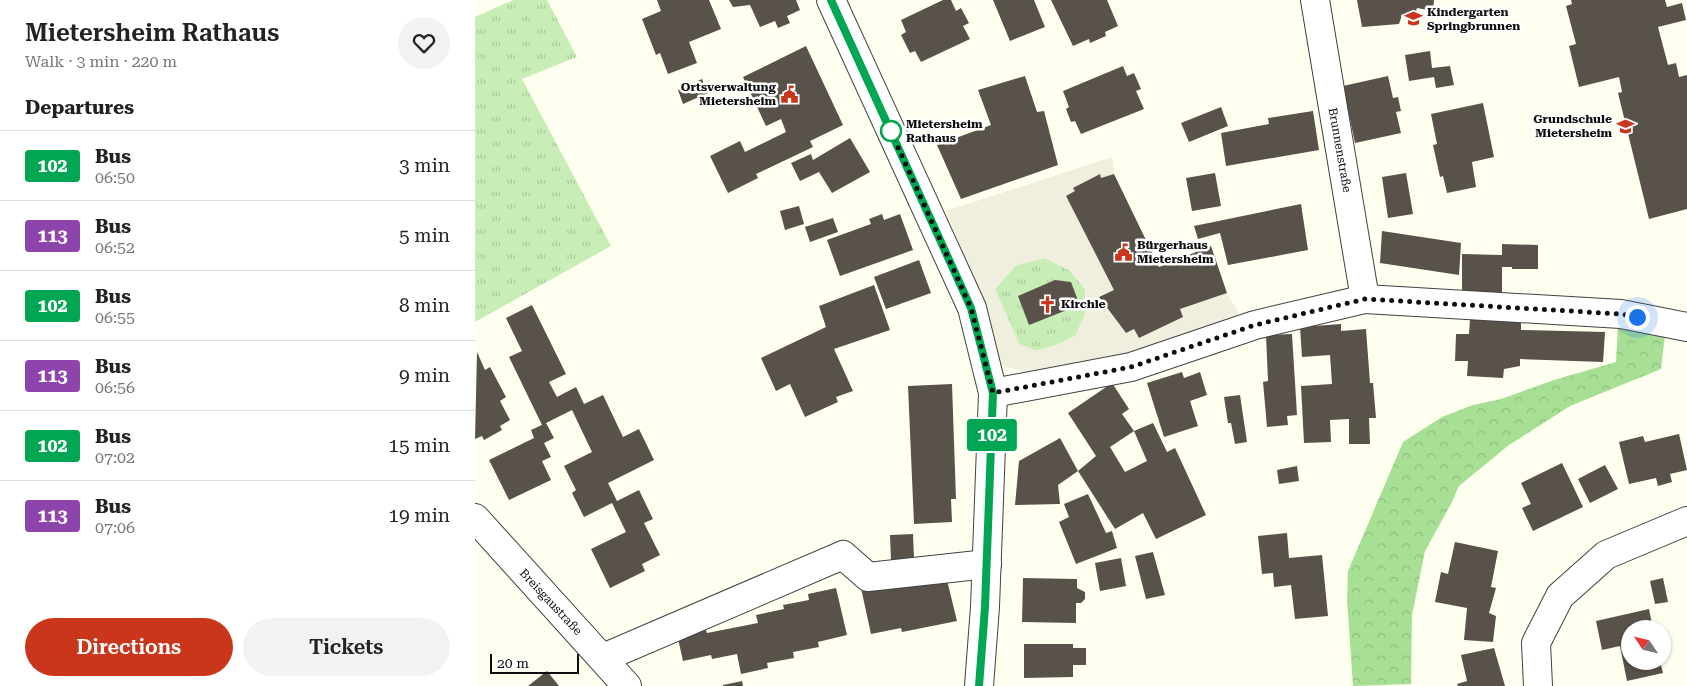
<!DOCTYPE html>
<meta charset="utf-8">
<style>
:root{--surface:#fff;--page:#f2f2f2;--text:#222;--muted:#767676;--line:#e0e0e0;--accent:#c9361c}
body{margin:0;font-family:"Roboto Serif",serif;background:var(--page);color:var(--text);height:100vh;display:flex;flex-direction:column;font-size:19px;white-space:nowrap}
*{box-sizing:border-box;margin:0}
p{font-size:16px;color:var(--muted)}
.icon{flex:none;width:28px;height:28px;fill:none;stroke:currentColor;stroke-width:2;stroke-linecap:round;stroke-linejoin:round}
.map{position:relative;flex:1;overflow:hidden}
.panel{display:flex;flex-direction:column;background:var(--surface);width:475px}
.panel>*{flex:none}
.badge{padding:0 10px;border-radius:4px;font-size:18px;line-height:32px}
.needle{width:32px;rotate:305deg}
.fabs{position:absolute;left:1146px;top:620px;display:grid;gap:10px}
.fabs a{display:grid;place-items:center;width:50px;height:50px;border-radius:50%;background:var(--surface);box-shadow:0 1px 4px #0004;font-size:25px}
.scale{position:absolute;left:15px;bottom:12px;width:89px;box-sizing:border-box;padding-left:5px;border:2px solid #0e0e0e;border-top:0;font-size:14px;line-height:18px;white-space:nowrap;color:#0e0e0e;-webkit-text-stroke:4px #fff;paint-order:stroke}
.you{position:absolute;width:25px;height:25px;margin:-12px;border:4px solid #fff;border-radius:50%;background:#1a73e8;box-shadow:0 0 0 8px #1a73e833}
.map>.badge{position:absolute;translate:-50% -50%;box-shadow:0 0 0 2px #fff}
h2{padding:0 25px;font-size:19px;line-height:45px}
.round{display:grid;place-items:center;flex:none;width:52px;height:52px;border-radius:26px;background:var(--page)}
.head{display:flex;align-items:center;justify-content:space-between;height:85px;padding:0 25px}
h1{font-size:24px;font-weight:600;line-height:38px}
.action{display:flex;gap:10px;margin-top:auto;padding:10px 25px}
.action a{flex:1;height:58px;border-radius:30px;background:var(--accent);color:#fff;font-size:20px;font-weight:600;line-height:58px;text-align:center}
.action a+a{background:var(--page);color:var(--text)}
ul{padding:0;list-style:none}
li{display:flex;align-items:center;gap:15px;height:70px;padding:0 25px;border-top:1px solid var(--line)}
li div{flex:1}
li b{display:block;font-size:19px}
li em{font-style:normal}
li .badge{min-width:55px;font-weight:700;text-align:center}
main{display:flex;flex:1;min-height:0}
.map>svg:first-child{display:block}
.grass{fill:url(#grass-tufts)}
.forest{fill:url(#forest-crowns)}
.plaza{fill:#f0efde;fill-rule:evenodd}
.building{fill:#58524a}
.lines{fill:none;stroke-linecap:round;stroke-linejoin:round}
.minor-casing{stroke:#414141;stroke-width:30}
.minor{stroke:#fff;stroke-width:28}
.line-casing{stroke:#fff;stroke-width:11}
.line{stroke:#00a651;stroke-width:8}
.walk{stroke:#0e0e0e;stroke-width:5;stroke-dasharray:0 9}
.stop-dot{fill:#fff;stroke:#00a651;stroke-width:2.5}
.labels{text-anchor:middle;stroke-width:5;stroke-linejoin:round;paint-order:stroke}
.poi-label{font-size:12px;font-weight:bold;fill:#0e0e0e;stroke:#fff;text-anchor:start}
.stop-label{font-size:12px;font-weight:bold;fill:#0e0e0e;stroke:#fff;text-anchor:start}
.street-label{font-size:12px;fill:#0e0e0e;stroke:#fff}
</style>
<main>
<section class="panel">
<div class="head"><div><h1>Mietersheim Rathaus</h1><p>Walk · 3 min · 220 m</p></div><a class="round"><svg class="icon" aria-label="heart" viewBox="0 0 24 24"><path d="M12 20l-8-8c-3-5 5-10 8-4 3-6 11-1 8 4z"/></svg></a></div>
<h2>Departures</h2>
<ul>
<li><span class="badge" style="background:#00a651;color:#fff">102</span><div><b>Bus</b><p>06:50</p></div><em>3 min</em></li>
<li><span class="badge" style="background:#8e44ad;color:#fff">113</span><div><b>Bus</b><p>06:52</p></div><em>5 min</em></li>
<li><span class="badge" style="background:#00a651;color:#fff">102</span><div><b>Bus</b><p>06:55</p></div><em>8 min</em></li>
<li><span class="badge" style="background:#8e44ad;color:#fff">113</span><div><b>Bus</b><p>06:56</p></div><em>9 min</em></li>
<li><span class="badge" style="background:#00a651;color:#fff">102</span><div><b>Bus</b><p>07:02</p></div><em>15 min</em></li>
<li><span class="badge" style="background:#8e44ad;color:#fff">113</span><div><b>Bus</b><p>07:06</p></div><em>19 min</em></li>
</ul>
<div class="action"><a>Directions</a><a>Tickets</a></div>
</section>
<div class="map">
<svg width="1212" height="686" viewBox="0 0 1212 686">
<defs>
<pattern id="grass-tufts" width="24" height="20" patternUnits="userSpaceOnUse" patternTransform="scale(1.25)"><rect width="24" height="20" fill="#c8edb6"/><path d="M3 7l-1-3M5 7V3M7 7l1-3M15 17l-1-3M17 17v-4M19 17l1-3" fill="none" stroke="#abca9b"/></pattern>
<pattern id="forest-crowns" width="20" height="18" patternUnits="userSpaceOnUse" patternTransform="scale(1.25)"><rect width="20" height="18" fill="#a7df94"/><path d="M2 6a3 3 0 1 1 6 0M12 15a3 3 0 1 1 6 0" fill="none" stroke="#8fbe7e"/></pattern>
</defs>
<rect width="100%" height="100%" fill="#fffff0"/>
<g class="grass">
<path d="M38,0H72L102,57L47,79L136,246L0,322V17Z"/>
<path d="M570,258L594,270L610,289V315L600,336L582,345L561,351L544,344L520,289L541,265Z"/>
</g>
<path class="forest" d="M1143,326L1190,335L1186,369L1095,406L1034,445L984,486L976,504L950,551L937,615L936,684L878,686L872,599L873,571L928,442L967,417L998,405L1026,399L1079,380L1141,362Z"/>
<path class="plaza" d="M637,157L639,174L626,178L624,174L599,188L600,191L591,196L639,290L624,297L650,333L659,329L664,338L708,317L705,309L752,293L768,321L649,360L555,374L527,365L519,353L506,297L471,211ZM570,258L594,270L610,289V315L600,336L582,345L561,351L544,344L520,289L541,265Z"/>
<g class="building">
<path d="M182,0H234L246,29L214,42L222,63L193,74L185,53L181,55L167,19L186,11Z"/>
<path d="M254,0H321L325,10L312,16L315,23L303,28L300,21L285,27L275,5L258,7Z"/>
<path d="M468,0H476L481,11L486,8L494,23L488,26L495,39L446,62L440,51L435,53L426,35L431,32L426,20Z"/>
<path d="M518,0H559L570,27L535,41Z"/>
<path d="M576,0H632L643,26L630,32L631,36L615,43L614,39L598,46Z"/>
<path d="M882,0H959L958,11L942,8L939,18L927,15L924,24L887,27Z"/>
<path d="M1096,0H1190L1192,7L1207,3L1211,20L1183,27L1193,65L1201,63L1204,77L1212,75V209L1174,219L1143,93L1147,92L1144,77L1104,87L1094,46L1101,44L1091,6L1097,4Z"/>
<path d="M331,46L368,125L335,141L338,147L281,174L283,178L253,193L235,156L265,141L270,152L311,132L306,119L291,126L268,77Z"/>
<path d="M955,51L957,68L975,66L979,85L961,88L959,77L934,81L930,55Z"/>
<path d="M648,66L652,76L659,73L666,89L661,91L669,109L606,134L600,121L596,122L591,109L594,107L588,91Z"/>
<path d="M550,76L562,112L569,111L583,165L486,199L462,145L516,125L503,90Z"/>
<path d="M913,76L918,98L923,97L926,111L921,112L926,133L880,143L868,86Z"/>
<path d="M227,79L233,93L208,104L203,90Z"/>
<path d="M1008,103L1019,157L997,162L1001,187L972,193L968,176L965,177L958,145L962,144L956,114Z"/>
<path d="M746,107L753,126L714,142L706,123Z"/>
<path d="M838,111L844,150L751,166L746,133L794,124L793,118Z"/>
<path d="M375,138L395,172L357,193L344,172L325,181L316,163L336,154L338,160Z"/>
<path d="M740,173L746,206L717,211L711,178Z"/>
<path d="M931,173L938,214L913,218L907,177Z"/>
<path d="M625,174L626,178L639,174L684,267L736,246L752,293L705,309L708,317L664,338L659,329L651,333L624,297L639,290L591,196L600,191L598,188Z"/>
<path d="M826,204L833,250L753,265L745,233L723,239L719,226Z"/>
<path d="M324,206L329,224L310,230L305,211Z"/>
<path d="M407,214L409,220L425,214L438,250L365,276L352,240L396,224L394,219Z"/>
<path d="M358,218L363,232L335,242L330,227Z"/>
<path d="M907,231L986,243L984,275L905,263Z"/>
<path d="M1027,244L1063,245V269H1037V267H1027V292H987V254L1027,255Z"/>
<path d="M444,260L456,293L411,309L399,277Z"/>
<path d="M580,280L596,282L602,298L592,310L554,325L543,296Z"/>
<path d="M399,285L415,330L359,349L378,391L361,397L363,402L330,417L315,384L301,391L286,358L351,327L344,306Z"/>
<path d="M57,305L91,374L74,382L82,397L101,387L109,404L128,395L148,437L164,429L179,460L133,483L142,501L164,490L178,519L169,523L185,555L167,564L170,571L135,588L116,549L151,532L137,503L109,517L97,493L101,490L89,466L117,452L97,410L71,423L79,438L69,443L76,457L67,461L76,480L34,500L14,460L59,438L56,430L67,425L34,357L47,351L31,318Z"/>
<path d="M995,319L1046,320V330L1130,332L1128,362L1045,359V366L1029,369L1028,378L992,376L993,361H980L981,334H994Z"/>
<path d="M866,324V331L891,329L895,383H898L901,418H894L895,444H874V419L855,420L856,442L829,443L826,386L857,384L855,355L827,357L825,327Z"/>
<path d="M817,334L822,415L812,416L813,425L792,427L788,382L793,381L791,335Z"/>
<path d="M2,352L10,370L15,367L31,397L25,401L35,420L25,426L27,430L9,440L7,436L0,439Z"/>
<path d="M707,372L709,378L725,372L732,395L715,401L723,426L689,437L672,383Z"/>
<path d="M637,383L654,409L647,414L659,431L635,447L650,472L672,461L659,431L678,423L692,452L700,448L731,515L681,539L668,513L640,529L603,471L621,456L593,413Z"/>
<path d="M477,384L481,499H476L477,522L439,524L433,386Z"/>
<path d="M765,395L772,442L760,444L756,423H753L749,397Z"/>
<path d="M1204,434L1212,470L1195,474L1197,482L1183,486L1181,478L1154,484L1144,442L1168,436L1170,442Z"/>
<path d="M585,438L603,471L583,485L585,504L540,505L544,461Z"/>
<path d="M1087,463L1108,507L1058,531L1047,508L1056,504L1046,483Z"/>
<path d="M1130,465L1143,489L1115,503L1103,479Z"/>
<path d="M822,466L824,481L804,484L802,470Z"/>
<path d="M613,494L631,533L637,531L642,548L601,564L584,522L594,517L589,504Z"/>
<path d="M812,533L814,558L847,555L853,616L820,619L816,585L799,587L798,573L787,574L783,536Z"/>
<path d="M438,534L439,558L416,560L415,535Z"/>
<path d="M980,542L1023,551L1016,587L1021,588L1014,613L1021,616L1018,642L989,640L992,608L960,602L966,572L973,574Z"/>
<path d="M678,552L690,595L671,599L660,556Z"/>
<path d="M646,558L651,586L625,591L620,563Z"/>
<path d="M471,576L482,621L427,632L426,628L396,634L386,588Z"/>
<path d="M548,578L602,579V588L610,592V599L606,603H601V623L547,622Z"/>
<path d="M1188,578L1193,602L1180,604L1175,581Z"/>
<path d="M361,588L372,635L343,642L344,647L318,652L319,658L292,663L293,668L266,674L262,654L237,659L236,655L208,661L202,634L230,628L232,633L283,623L281,615L309,609L308,605L334,600L333,594Z"/>
<path d="M1174,609L1178,629H1155V661H1185L1188,673L1152,681L1145,646L1127,650L1121,621Z"/>
<path d="M549,644H598V648H611V665H598V677L549,678Z"/>
<path d="M1019,648L1030,686H983L982,684L992,681L986,655Z"/>
<path d="M72,671L84,686H53Z"/>
<path d="M267,681L268,686H248V685Z"/>
</g>
<g class="lines">
<defs>
<g id="minor">
<path d="M356,0L497,308L518,393L510,607L504,686"/>
<path d="M840,0L890,299"/>
<path d="M518,393L656,367L780,325L890,299L1146,314L1212,327"/>
<path d="M0,518L152,686"/>
<path d="M128,658L368,555L393,577L512,564"/>
<path d="M1063,686L1061,643L1085,596L1131,555L1212,521"/>
</g>
</defs>
<use href="#minor" class="minor-casing"/>
<use href="#minor" class="minor"/>
</g>
<g class="lines">
<defs>
<path id="line" d="M356,0L496,308L518,393L510,607L504,686"/>
</defs>
<use href="#line" class="line-casing"/>
<use href="#line" class="line"/>
<path class="walk" d="M416,131L412,123L496,308L518,393L656,367L780,325L890,299L1146,314L1162,317"/>
</g>
<defs>
<symbol id="school-bare" viewBox="-9 -9 18 18"><path d="M0-5L7-2L0 1L-7-2ZM-4 1L0 2.5L4 1V4Q0 6-4 4Z" fill="#c9361c" stroke="#fff" stroke-width="2.5" paint-order="stroke"/></symbol>
<symbol id="civic-bare" viewBox="-9 -9 18 18"><path d="M-.6-6.5H3V-4.5H.6V-3L4-1V1h2V6H-6V1h2V-1L-.6-3ZM-1.2 2.5V6h2.4V2.5Z" fill="#c9361c" stroke="#fff" stroke-width="2.5" paint-order="stroke"/></symbol>
<symbol id="church-bare" viewBox="-9 -9 18 18"><path d="M-1.2-6h2.4v3.5h3.3v2.4h-3.3V6h-2.4V-.1h-3.3v-2.4h3.3Z" fill="#c9361c" stroke="#fff" stroke-width="2.5" paint-order="stroke"/></symbol>
</defs>
<g fill-rule="evenodd">
<use href="#school-bare" x="926" y="6" width="25" height="25"/>
<use href="#civic-bare" x="302" y="82" width="25" height="25"/>
<use href="#school-bare" x="1138" y="114" width="25" height="25"/>
<use href="#civic-bare" x="636" y="240" width="25" height="25"/>
<use href="#church-bare" x="560" y="292" width="25" height="25"/>
</g>
<circle class="stop-dot" cx="416" cy="131" r="10"/>
<g class="labels">
<g class="poi-label">
<text x="952" y="16">Kindergarten<tspan x="952" dy="14">Springbrunnen</tspan></text>
<text x="301" y="91" text-anchor="end">Ortsverwaltung<tspan x="301" dy="14">Mietersheim</tspan></text>
<text x="1137" y="123" text-anchor="end">Grundschule<tspan x="1137" dy="14">Mietersheim</tspan></text>
<text x="662" y="249">Bürgerhaus<tspan x="662" dy="14">Mietersheim</tspan></text>
<text x="586" y="308">Kirchle</text>
</g>
<g class="stop-label">
<text x="431" y="128">Mietersheim<tspan x="431" dy="14">Rathaus</tspan></text>
</g>
<g class="street-label">
<text transform="translate(865 150) rotate(80)" y="4">Brunnenstraße</text>
<text transform="translate(76 602) rotate(47)" y="4">Breisgaustraße</text>
</g>
</g>
</svg>
<div class="fabs">
<a><svg class="needle" viewBox="-14 -14 28 28"><path d="M0-13l5 13h-10z" fill="#e53935"/><path d="M0 13l5-13h-10z" fill="#767676"/></svg></a>
</div>
<div class="scale">20 m</div>
<div class="you" style="left:1162px;top:317px"></div>
<b class="badge" style="left:517px;top:435px;background:#00a651;color:#fff">102</b>
</div>
</main>
